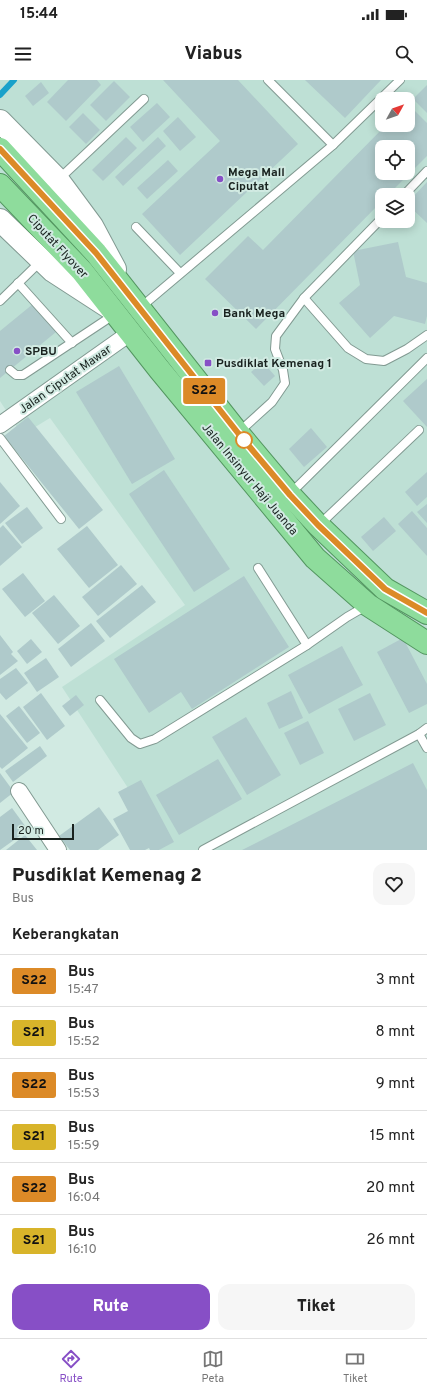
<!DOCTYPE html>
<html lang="id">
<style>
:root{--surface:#fff;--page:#f6f6f6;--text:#222;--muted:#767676;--line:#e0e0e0;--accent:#874fc6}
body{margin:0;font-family:Overpass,sans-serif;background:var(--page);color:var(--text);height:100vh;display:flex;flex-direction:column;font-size:15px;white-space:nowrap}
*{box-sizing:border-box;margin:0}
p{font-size:13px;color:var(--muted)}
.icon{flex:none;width:22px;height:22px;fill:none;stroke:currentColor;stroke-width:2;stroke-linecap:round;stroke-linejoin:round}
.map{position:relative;height:770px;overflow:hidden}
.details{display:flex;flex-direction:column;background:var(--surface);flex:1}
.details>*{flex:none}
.badge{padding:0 8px;border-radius:3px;font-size:14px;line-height:26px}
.needle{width:26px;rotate:50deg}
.controls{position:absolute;left:375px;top:12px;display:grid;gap:8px}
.controls a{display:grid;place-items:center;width:40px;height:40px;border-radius:8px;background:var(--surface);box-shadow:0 2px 10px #0003;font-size:20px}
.scale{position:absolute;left:12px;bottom:10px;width:62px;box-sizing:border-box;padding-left:4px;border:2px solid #19221f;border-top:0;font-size:11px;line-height:14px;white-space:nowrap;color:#19221f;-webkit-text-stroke:3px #d1eae2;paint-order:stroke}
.map>.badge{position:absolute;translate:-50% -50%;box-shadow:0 0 0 2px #fff}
h2{padding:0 12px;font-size:15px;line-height:36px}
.round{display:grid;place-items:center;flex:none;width:42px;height:42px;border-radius:12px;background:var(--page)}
.headline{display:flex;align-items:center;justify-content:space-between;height:68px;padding:0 12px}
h1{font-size:19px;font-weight:800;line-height:30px}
.action{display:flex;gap:8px;margin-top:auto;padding:8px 12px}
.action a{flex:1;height:46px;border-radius:12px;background:var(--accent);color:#fff;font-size:16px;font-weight:800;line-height:46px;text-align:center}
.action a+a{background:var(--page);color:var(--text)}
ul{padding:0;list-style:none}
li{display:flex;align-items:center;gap:12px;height:52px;padding:0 12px;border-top:1px solid var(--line)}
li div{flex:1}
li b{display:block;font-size:15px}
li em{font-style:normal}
li .badge{min-width:44px;font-weight:700;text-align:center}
.status{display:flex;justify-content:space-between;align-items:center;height:28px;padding:0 20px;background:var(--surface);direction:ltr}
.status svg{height:11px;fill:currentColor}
header{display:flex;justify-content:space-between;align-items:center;height:52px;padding:0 12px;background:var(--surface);font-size:18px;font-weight:800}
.dock{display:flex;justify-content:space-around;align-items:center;height:56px;border-top:1px solid var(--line);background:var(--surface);font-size:11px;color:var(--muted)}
.dock a{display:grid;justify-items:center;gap:2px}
.dock .active{color:var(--accent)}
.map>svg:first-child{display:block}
.built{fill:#bee0d5;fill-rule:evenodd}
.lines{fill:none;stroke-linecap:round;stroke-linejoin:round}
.stream{stroke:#19a1ca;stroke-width:6}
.building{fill:#afcacb;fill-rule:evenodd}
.service-casing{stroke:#829a92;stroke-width:10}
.minor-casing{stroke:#829a92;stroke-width:18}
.secondary-casing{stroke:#829a92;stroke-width:24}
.trunk-casing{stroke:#539660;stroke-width:24}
.service{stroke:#fff;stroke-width:8}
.minor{stroke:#fff;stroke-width:16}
.secondary{stroke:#fff;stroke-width:22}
.trunk{stroke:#8edc9c;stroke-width:22}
.line-casing{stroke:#fff;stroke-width:9}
.line{stroke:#dc8a27;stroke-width:6}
.poi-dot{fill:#874fc6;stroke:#d1eae2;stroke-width:1.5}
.stop-dot{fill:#fff;stroke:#dc8a27;stroke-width:2}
.labels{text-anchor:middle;stroke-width:4;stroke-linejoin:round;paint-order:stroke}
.poi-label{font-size:12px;font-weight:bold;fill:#19221f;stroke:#d1eae2;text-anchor:start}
.street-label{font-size:12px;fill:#19221f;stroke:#d1eae2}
</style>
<div class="status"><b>15:44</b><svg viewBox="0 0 49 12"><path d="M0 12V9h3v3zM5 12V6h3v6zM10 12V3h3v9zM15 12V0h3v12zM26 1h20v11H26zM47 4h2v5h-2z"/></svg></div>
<header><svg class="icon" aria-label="menu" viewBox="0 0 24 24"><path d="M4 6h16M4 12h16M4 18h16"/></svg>Viabus<svg class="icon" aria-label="search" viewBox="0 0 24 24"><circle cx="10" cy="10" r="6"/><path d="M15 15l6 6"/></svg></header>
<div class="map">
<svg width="427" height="770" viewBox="0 0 427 770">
<rect width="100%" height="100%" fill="#d1eae2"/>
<path class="built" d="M0,0H427V770H160L128,708L62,607L185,525L50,338L22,355L0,321ZM382,19H408V45H382ZM382,67H408V93H382ZM382,115H408V141H382Z"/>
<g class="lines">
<path class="stream" d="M0,15L14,0"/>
</g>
<g class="building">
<path d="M68,0H97L101,5L66,41L47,22Z"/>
<path d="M163,0H238L298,64L180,175L142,134L220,61Z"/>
<path d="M305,0H381L345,38Z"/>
<path d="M114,1L130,17L106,41L90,25Z"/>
<path d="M41,2L49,13L33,26L25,16Z"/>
<path d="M427,5V33L413,19Z"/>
<path d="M157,23L170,37L143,62L130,47Z"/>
<path d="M408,24L427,43V76L388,115H382V121L256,249L205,199L248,156L263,170L386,45H408ZM382,67H408V93H382Z"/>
<path d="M83,33L100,50L86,64L69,47Z"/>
<path d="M178,37L196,57L180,71L163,51Z"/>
<path d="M126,57L137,68L103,101L92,90Z"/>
<path d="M158,57L166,66L123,106L115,97Z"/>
<path d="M168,80L178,91L147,119L137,108Z"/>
<path d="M427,102V143L408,125V122Z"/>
<path d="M398,162L406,197L427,203V236L425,244L394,236L370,258L339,223L360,205L353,171Z"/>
<path d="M33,224L56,252L0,298V251Z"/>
<path d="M263,282L275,296L264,306L251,292Z"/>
<path d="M119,286L175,379L132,404L76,312Z"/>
<path d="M427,299V347L403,321Z"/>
<path d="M28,337L103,430L79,449L4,356Z"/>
<path d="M311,348L327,367L304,387L289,369Z"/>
<path d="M164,390L230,489L194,512L129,414Z"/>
<path d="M427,392V417L417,426L405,412Z"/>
<path d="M0,402L20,426L0,444Z"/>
<path d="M427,424V443L417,432Z"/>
<path d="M27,427L43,448L22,464L5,443Z"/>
<path d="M412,431L427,448V476L398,444Z"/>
<path d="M384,437L396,451L373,471L361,457Z"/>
<path d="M3,445L22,467L0,486V448Z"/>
<path d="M87,446L118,485L89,508L57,469Z"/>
<path d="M121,485L137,504L98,536L82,517Z"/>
<path d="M23,493L45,521L25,537L2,509Z"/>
<path d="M244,496L289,567L192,629L181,612L149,633L114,579Z"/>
<path d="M142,505L156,522L110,558L96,541Z"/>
<path d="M54,515L80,546L58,564L32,533Z"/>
<path d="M91,543L105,561L71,587L58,569Z"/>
<path d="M0,555L13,572L11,574L18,581L0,595Z"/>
<path d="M403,558L427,604V624L409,633L377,572Z"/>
<path d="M31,559L42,572L27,584L17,571Z"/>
<path d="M342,566L363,605L309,634L288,595Z"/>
<path d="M46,578L59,597L37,612L24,593Z"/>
<path d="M16,588L28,603L6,620L0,613V599Z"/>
<path d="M291,611L303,638L279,649L267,623Z"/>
<path d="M41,613L65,646L47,660L23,627Z"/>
<path d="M370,613L386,645L354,661L338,629Z"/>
<path d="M76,615L84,625L70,636L62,626Z"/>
<path d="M19,626L40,653L27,663L6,636Z"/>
<path d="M0,634L28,668L2,689L0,687Z"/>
<path d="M246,637L281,695L247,715L212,657Z"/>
<path d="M308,641L324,673L300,685L284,653Z"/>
<path d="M40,666L47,676L13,702L5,691Z"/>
<path d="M218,679L242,719L179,755L156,715Z"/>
<path d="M413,683L427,710V770H242Z"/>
<path d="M0,693L14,712L0,723Z"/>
<path d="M141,700L174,762L159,770H150L149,768L145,770H130L113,739L128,731L118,712Z"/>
<path d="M99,727L119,755L98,770H70L59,756Z"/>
<path d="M12,728L28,750L0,770V737Z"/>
<path d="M25,755L37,770H6Z"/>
</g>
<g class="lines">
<defs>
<g id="service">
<path d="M268,0L333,65"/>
<path d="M58,100L144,19"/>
<path d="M404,115L427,91"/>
<path d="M136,147L180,193"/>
<path d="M18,203L72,263"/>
<path d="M304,218L348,268L366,279L384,281L407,269L427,255"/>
<path d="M0,221L41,181"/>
<path d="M141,227L333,65L400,0"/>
<path d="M10,290L16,295H23L115,234"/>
<path d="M239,352L272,322L285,303L283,290L275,269L276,256L304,218L382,138"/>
<path d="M0,358L61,439"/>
<path d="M290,414L427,278"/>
<path d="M319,445L419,350"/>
<path d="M258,488L307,565"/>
<path d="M100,620L131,658L140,664L155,659L307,565L347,537L366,526"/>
<path d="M419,654L427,668"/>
<path d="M203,770L419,654L427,648"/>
</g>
<g id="minor">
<path d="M0,345L130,253"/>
<path d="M19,711L58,770"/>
</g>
<g id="secondary">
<path d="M0,41L58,100L92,146L115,189"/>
<path d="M0,140L53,191L110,228"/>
</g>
<g id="trunk">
<path d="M0,69L96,173L238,353L290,415L318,445L385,509L427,533"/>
<path d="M0,105L82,191L159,289L315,478L368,525L427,563"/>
</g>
</defs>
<use href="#service" class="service-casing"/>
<use href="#minor" class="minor-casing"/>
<use href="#secondary" class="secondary-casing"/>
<use href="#trunk" class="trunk-casing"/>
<use href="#service" class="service"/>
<use href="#minor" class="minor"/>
<use href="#secondary" class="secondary"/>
<use href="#trunk" class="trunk"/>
</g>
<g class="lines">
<defs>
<path id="line" d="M0,69L96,173L238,353L290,415L318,445L385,509L427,533"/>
</defs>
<use href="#line" class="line-casing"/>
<use href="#line" class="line"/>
</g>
<g class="poi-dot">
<circle cx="220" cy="99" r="4"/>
<circle cx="215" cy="233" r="4"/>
<circle cx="17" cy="271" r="4"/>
<rect x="204" y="279" width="8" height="8" rx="2"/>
</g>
<circle class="stop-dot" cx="244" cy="360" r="8"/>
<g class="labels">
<g class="poi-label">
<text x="228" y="96">Mega Mall<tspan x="228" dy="14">Ciputat</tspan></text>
<text x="223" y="237">Bank Mega</text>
<text x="25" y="275">SPBU</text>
<text x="216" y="287">Pusdiklat Kemenag 1</text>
</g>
<g class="street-label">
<text transform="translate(58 166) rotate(47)" y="4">Ciputat Flyover</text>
<text transform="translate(65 299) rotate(-35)" y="4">Jalan Ciputat Mawar</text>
<text transform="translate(250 399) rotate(50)" y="4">Jalan Insinyur Haji Juanda</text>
</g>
</g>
</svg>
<div class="controls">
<a><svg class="needle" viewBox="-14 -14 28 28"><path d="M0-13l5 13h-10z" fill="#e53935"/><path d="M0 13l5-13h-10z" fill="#767676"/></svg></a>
<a><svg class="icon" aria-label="locate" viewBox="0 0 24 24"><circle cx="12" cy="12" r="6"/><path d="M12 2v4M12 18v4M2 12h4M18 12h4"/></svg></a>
<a><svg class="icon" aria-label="layers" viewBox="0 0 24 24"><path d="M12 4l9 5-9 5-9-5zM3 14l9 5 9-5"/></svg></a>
</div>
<div class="scale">20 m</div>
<b class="badge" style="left:204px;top:311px;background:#dc8a27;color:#111">S22</b>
</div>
<section class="details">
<div class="headline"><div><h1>Pusdiklat Kemenag 2</h1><p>Bus</p></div><a class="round"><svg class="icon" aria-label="heart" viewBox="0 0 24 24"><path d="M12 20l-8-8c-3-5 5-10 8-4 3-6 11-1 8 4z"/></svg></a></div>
<h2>Keberangkatan</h2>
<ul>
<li><span class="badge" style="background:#dc8a27;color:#111">S22</span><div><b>Bus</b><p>15:47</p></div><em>3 mnt</em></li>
<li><span class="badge" style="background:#d8b42a;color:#111">S21</span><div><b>Bus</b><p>15:52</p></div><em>8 mnt</em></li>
<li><span class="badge" style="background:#dc8a27;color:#111">S22</span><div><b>Bus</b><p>15:53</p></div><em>9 mnt</em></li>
<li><span class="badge" style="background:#d8b42a;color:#111">S21</span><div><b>Bus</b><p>15:59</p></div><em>15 mnt</em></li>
<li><span class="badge" style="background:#dc8a27;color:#111">S22</span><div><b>Bus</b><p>16:04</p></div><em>20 mnt</em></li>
<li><span class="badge" style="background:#d8b42a;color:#111">S21</span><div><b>Bus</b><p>16:10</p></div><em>26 mnt</em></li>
</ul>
<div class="action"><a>Rute</a><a>Tiket</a></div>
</section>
<nav class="dock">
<a class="active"><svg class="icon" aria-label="directions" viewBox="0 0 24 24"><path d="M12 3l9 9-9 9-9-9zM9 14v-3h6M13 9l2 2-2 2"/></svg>Rute</a>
<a><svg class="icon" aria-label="map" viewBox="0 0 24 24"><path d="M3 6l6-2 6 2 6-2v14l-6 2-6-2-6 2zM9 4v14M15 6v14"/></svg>Peta</a>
<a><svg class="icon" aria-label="tickets" viewBox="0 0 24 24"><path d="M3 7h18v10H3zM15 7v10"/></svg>Tiket</a>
</nav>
